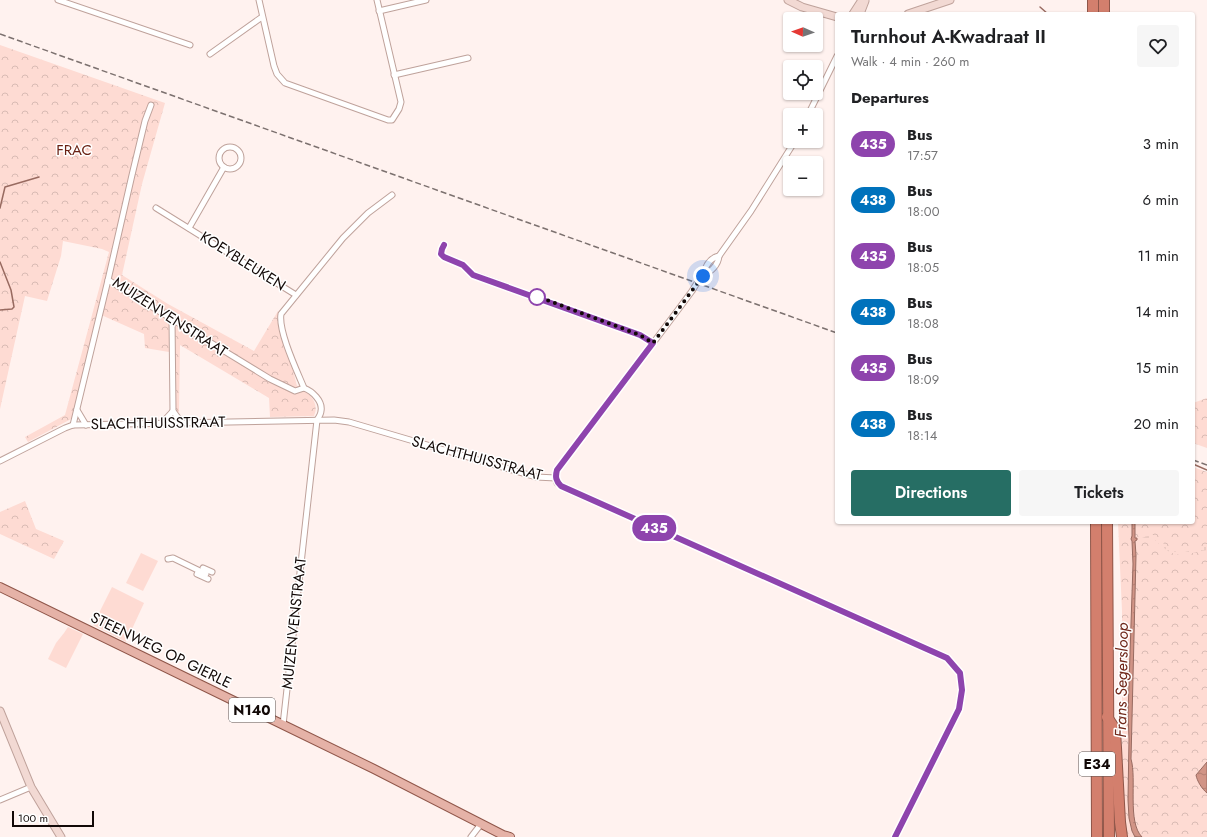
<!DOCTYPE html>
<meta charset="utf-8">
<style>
:root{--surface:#fff;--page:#f6f6f6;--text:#202124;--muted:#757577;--accent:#266e64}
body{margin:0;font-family:Jost,sans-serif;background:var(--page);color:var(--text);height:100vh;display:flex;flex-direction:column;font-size:15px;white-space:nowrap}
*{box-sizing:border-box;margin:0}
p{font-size:13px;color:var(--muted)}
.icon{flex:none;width:22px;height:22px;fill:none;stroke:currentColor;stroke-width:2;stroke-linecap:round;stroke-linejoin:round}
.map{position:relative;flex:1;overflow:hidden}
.side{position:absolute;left:835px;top:12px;width:360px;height:512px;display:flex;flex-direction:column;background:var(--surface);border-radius:4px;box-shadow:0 1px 3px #0004}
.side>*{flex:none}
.badge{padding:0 8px;border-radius:13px;font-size:14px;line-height:26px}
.needle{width:26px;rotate:272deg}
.buttons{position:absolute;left:783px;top:12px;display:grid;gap:8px}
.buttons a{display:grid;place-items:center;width:40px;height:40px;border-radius:4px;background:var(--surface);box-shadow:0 1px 3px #0004;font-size:20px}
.scale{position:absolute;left:12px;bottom:10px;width:82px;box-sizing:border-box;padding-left:4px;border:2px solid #120907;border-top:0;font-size:11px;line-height:14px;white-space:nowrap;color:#120907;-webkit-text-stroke:3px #fff;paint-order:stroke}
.you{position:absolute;width:20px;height:20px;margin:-10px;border:3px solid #fff;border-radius:50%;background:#1a73e8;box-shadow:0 0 0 6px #1a73e833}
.map>.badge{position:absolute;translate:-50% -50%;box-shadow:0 0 0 2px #fff}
h2{padding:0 16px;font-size:15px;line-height:36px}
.round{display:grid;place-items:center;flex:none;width:42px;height:42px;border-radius:4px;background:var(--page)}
.head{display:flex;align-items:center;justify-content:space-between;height:68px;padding:0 16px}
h1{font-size:19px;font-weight:600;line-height:30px}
.button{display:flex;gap:8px;margin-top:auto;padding:8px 16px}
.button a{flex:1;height:46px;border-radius:4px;background:var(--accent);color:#fff;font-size:16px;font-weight:600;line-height:46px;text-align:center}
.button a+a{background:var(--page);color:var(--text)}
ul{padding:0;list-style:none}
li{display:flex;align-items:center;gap:12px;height:56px;padding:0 16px}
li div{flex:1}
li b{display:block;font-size:15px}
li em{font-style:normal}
li .badge{min-width:44px;font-weight:700;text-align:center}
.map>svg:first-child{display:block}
.green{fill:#fedbd3}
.forest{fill:url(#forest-crowns)}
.wetland{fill:url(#wetland-marsh)}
.water{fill:url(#water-ripples);stroke:#986a60}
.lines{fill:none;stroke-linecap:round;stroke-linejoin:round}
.stream{stroke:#986a60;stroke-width:1.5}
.street-casing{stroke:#bfa29b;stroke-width:7}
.secondary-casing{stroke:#bfa29b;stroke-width:9}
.primary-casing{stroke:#8f5649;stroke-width:10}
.highway-casing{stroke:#8f5649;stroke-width:12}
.street{stroke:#fff;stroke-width:5}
.secondary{stroke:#f2d9d3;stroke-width:7}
.primary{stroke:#e5b2a7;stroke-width:8}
.highway{stroke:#d37f6d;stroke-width:10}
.rail{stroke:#7c716f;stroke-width:1.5;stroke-dasharray:6 3;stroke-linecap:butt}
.line-casing{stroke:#fff;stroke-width:9}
.line{stroke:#8e44ad;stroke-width:6}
.walk{stroke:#120907;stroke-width:4;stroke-dasharray:0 7.2}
.stop-dot{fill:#fff;stroke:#8e44ad;stroke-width:2}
.labels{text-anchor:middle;stroke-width:3;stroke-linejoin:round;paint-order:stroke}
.shield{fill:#fff;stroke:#595351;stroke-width:1}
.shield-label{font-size:14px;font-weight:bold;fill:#120907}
.park-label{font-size:15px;fill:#6a2113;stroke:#fff}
.street-label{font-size:15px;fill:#120907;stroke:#fff}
.water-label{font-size:16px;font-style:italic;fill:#702719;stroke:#fff}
</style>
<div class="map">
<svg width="1207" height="837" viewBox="0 0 1207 837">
<defs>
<pattern id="forest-crowns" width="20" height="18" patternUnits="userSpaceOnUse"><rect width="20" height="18" fill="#fedbd3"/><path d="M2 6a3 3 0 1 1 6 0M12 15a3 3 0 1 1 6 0" fill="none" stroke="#d9bbb4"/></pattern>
<pattern id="wetland-marsh" width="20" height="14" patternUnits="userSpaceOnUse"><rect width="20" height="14" fill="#fedbd3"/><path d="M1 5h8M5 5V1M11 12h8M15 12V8" fill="none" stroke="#d9bbb4"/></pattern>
<pattern id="water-ripples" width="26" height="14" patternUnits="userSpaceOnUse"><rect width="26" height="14" fill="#d19486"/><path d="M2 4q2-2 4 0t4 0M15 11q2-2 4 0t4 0" fill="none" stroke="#b27e72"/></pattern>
</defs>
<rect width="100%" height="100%" fill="#fff2ef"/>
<g class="green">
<path d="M141,553L158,561L143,591L126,583Z"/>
<path d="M112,587L144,603L126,642L93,625Z"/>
<path d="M68,627L83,634L66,668L48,659L56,643L64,633Z"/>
</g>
<g class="forest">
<path d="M0,45L165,103L142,184L122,275L168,304L254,351L278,311L297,386L301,385C309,395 320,402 314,416L270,417L269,398L180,345L179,412L171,411L169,352L145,348L144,334L99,314L73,418L28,442L25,437L65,415L109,252L102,249L63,241L61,256L47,301L25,296L0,409Z"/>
<path d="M1207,398V448L1193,443V403Z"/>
<path d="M1193,467L1207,472V837H1127L1122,795V611L1118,522H1193Z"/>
<path d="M25,501L36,529L64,541L54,559L0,534V512Z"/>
</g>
<path class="wetland" d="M1152,534L1174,552H1185L1207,546V550C1180,555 1176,561 1154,539C1149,538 1146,543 1141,540L1142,538Z"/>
<g class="water">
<path d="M1132,522H1135V538H1137V540L1135,541L1136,555L1131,759C1137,779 1127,822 1142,837H1135L1132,831L1129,818L1128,800L1129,739L1128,714L1133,564L1132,541L1131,539L1132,536Z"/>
<path d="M1207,762V793C1202,789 1197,781 1196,775Z"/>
</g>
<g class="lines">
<g class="stream">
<path d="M1040,7L1048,14"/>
<path d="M0,208L5,187L39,177"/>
<path d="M0,262L11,290L14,307L12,309L0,310"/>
<path d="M1193,464L1207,470"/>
</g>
<defs>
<g id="street">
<path d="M58,0L190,45"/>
<path d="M259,0L274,66L277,74L285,83L388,120H392L399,109L401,102L377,0"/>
<path d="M379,11L426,0"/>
<path d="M210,54L262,17"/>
<path d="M394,75L468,58"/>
<path d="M151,105L145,121L132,175L108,280L270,379L295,391L304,388"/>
<path d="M808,115L837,56"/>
<circle cx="230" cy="158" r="11"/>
<path d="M156,208L296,295"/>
<path d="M189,228L224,167"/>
<path d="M478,276L640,335L653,343"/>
<path d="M703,276C705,267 709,258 719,256"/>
<path d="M172,319L173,411L182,423"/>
<path d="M77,410L86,425"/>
<path d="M162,423L173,411"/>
<path d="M73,425L108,280"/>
<path d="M0,461L65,428L73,425L334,420L349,422L536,477L556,478"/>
<path d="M556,478L557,483L567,489L947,658L960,673L962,690L959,709L895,837"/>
<path d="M556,478L557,470L565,460C607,403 650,348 692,291C695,286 699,279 703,276C711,271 718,266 719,256L751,211L795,141"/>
<path d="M168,559L173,558L206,574L205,575L198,572L197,574L208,579"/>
<path d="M203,568L212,572"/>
<path d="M283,725L317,420C319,417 321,414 321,411C323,401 312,391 304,388C297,371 278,331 281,314L343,238L368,213L392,195"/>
<path d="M0,800L31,787"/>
<path d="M471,837L481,824"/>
</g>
<g id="secondary">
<path d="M788,0L802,7L837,17"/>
<path d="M853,14L862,0"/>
<path d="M860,14L865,1"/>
<path d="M908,14L950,0"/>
<path d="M0,711L31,787L61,837"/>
</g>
<path id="primary" d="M0,587L374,769L503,835L510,837"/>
<g id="highway">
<path d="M1093,0V14"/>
<path d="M1104,0V14"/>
<path d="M1096,522L1097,837"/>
<path d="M1107,522L1109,837"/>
<path d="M1107,717L1115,729L1120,822L1122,837"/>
</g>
</defs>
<use href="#street" class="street-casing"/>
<use href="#secondary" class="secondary-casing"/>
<use href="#primary" class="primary-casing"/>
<use href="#highway" class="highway-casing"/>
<use href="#street" class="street"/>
<use href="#secondary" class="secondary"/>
<use href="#primary" class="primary"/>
<use href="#highway" class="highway"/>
<g class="rail">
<path d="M0,34L837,333"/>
<path d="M1193,460L1207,465"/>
</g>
</g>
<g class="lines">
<defs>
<path id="line" d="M444,245L442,249L441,254L444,257L463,265L473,275L640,335L653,343L557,470C555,477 556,481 561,486L947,658L960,673L962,690L959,709L895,837"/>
</defs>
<use href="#line" class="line-casing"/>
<use href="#line" class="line"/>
<path class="walk" d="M537,297L536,296L640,335L653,343L703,276"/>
</g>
<circle class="stop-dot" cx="537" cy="297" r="8"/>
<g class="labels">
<g class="shield">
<rect x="229" y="698" width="46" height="24" rx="3"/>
<rect x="1079" y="752" width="36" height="24" rx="3"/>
</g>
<g class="shield-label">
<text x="252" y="715">N140</text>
<text x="1097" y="769">E34</text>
</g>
<g class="park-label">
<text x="74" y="155">FRAC</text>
</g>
<g class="street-label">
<text transform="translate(243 261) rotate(32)" y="5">KOEYBLEUKEN</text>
<text transform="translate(170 317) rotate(33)" y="5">MUIZENVENSTRAAT</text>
<text transform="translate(158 423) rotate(-1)" y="5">SLACHTHUISSTRAAT</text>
<text transform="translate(477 458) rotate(15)" y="5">SLACHTHUISSTRAAT</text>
<text transform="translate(294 623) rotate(-84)" y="5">MUIZENVENSTRAAT</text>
<text transform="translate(161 650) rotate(26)" y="5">STEENWEG OP GIERLE</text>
</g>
<g class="water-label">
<text transform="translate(1121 680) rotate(-89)" y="6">Frans Segersloop</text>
</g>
</g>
</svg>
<div class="buttons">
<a><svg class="needle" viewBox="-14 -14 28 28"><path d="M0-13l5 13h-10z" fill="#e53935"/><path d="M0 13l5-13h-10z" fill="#757577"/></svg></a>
<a><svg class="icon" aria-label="locate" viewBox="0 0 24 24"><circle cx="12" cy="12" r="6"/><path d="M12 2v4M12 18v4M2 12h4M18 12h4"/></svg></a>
<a>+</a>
<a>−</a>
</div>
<div class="scale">100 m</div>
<div class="you" style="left:703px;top:276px"></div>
<b class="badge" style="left:654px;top:528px;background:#8e44ad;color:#fff">435</b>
<section class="side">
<div class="head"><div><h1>Turnhout A-Kwadraat II</h1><p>Walk · 4 min · 260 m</p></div><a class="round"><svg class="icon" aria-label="heart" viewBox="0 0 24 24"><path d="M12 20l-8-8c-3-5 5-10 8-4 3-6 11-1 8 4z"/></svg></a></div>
<h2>Departures</h2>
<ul>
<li><span class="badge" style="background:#8e44ad;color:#fff">435</span><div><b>Bus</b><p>17:57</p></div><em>3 min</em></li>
<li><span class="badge" style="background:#0072bc;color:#fff">438</span><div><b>Bus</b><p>18:00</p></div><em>6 min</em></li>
<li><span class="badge" style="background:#8e44ad;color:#fff">435</span><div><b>Bus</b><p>18:05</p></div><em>11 min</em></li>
<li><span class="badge" style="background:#0072bc;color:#fff">438</span><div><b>Bus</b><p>18:08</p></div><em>14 min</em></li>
<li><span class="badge" style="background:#8e44ad;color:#fff">435</span><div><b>Bus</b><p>18:09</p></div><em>15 min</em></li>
<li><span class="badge" style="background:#0072bc;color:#fff">438</span><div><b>Bus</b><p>18:14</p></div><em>20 min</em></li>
</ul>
<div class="button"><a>Directions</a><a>Tickets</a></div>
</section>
</div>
